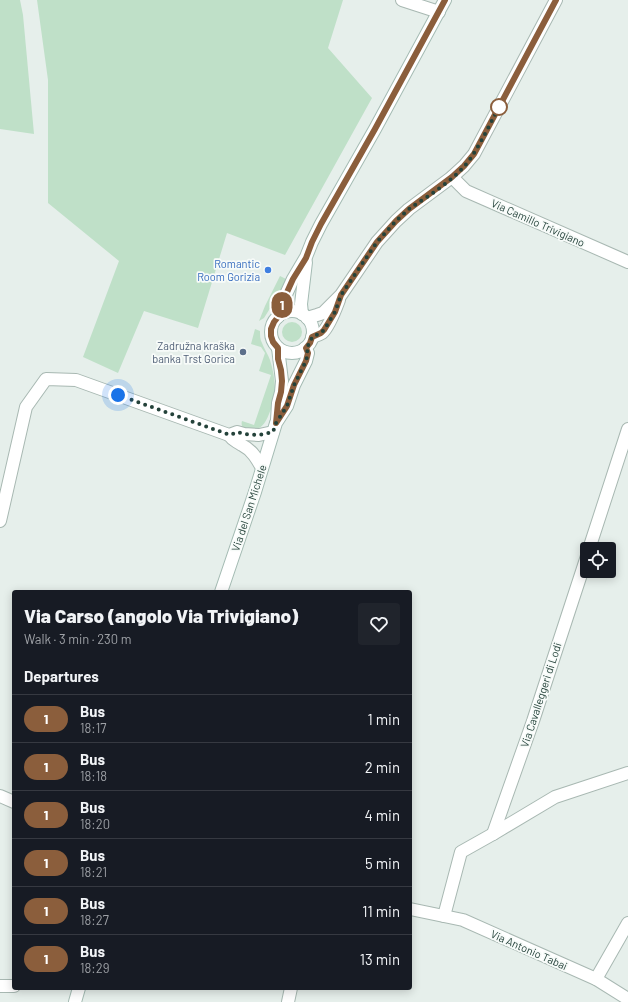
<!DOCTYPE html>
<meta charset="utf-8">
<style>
:root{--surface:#171b24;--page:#20242c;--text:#f1f3f6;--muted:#9ea1a6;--line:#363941}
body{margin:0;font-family:Barlow,sans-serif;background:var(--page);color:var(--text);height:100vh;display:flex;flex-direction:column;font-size:15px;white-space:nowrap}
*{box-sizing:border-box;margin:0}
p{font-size:13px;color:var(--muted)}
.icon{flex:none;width:22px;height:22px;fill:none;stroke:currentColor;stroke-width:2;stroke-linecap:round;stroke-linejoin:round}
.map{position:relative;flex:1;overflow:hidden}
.side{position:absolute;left:12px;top:590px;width:400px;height:400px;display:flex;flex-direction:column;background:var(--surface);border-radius:4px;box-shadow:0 2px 10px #0003}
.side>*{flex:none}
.badge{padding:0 8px;border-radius:13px;font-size:14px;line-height:26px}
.controls{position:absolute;left:580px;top:542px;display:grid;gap:8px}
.controls a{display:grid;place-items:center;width:36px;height:36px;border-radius:4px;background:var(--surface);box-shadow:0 2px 10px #0003;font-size:20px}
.you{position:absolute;width:20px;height:20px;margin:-10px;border:3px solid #fff;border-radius:50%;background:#1a73e8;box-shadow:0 0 0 6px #1a73e833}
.map>.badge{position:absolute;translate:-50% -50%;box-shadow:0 0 0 2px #fff}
h2{padding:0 12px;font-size:15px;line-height:36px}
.round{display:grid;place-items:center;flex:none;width:42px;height:42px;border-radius:4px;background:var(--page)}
.summary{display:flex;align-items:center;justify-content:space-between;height:68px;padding:0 12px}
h1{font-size:19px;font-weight:800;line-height:30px}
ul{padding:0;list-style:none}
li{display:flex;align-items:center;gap:12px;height:48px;padding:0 12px;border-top:1px solid var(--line)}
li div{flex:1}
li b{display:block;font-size:15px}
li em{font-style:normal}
li .badge{min-width:44px;font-weight:700;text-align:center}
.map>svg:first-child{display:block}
.green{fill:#bfe0c8}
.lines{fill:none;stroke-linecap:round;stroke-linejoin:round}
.minor-casing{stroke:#a8b8b2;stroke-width:14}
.tertiary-casing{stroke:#a8b8b2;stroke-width:14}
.secondary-casing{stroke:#a4bbb3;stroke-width:14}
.minor{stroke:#fff;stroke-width:12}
.tertiary{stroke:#fff;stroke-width:12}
.secondary{stroke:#fff;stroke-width:12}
.line-casing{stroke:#fff;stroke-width:9}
.line{stroke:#8b5e3c;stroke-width:6}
.walk{stroke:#24423a;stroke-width:4;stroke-dasharray:0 7.2}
.stop-dot{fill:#fff;stroke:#8b5e3c;stroke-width:2}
.shop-dot{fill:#3f7fe0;stroke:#f7fbf9;stroke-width:1.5}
.service-dot{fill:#5c6f8a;stroke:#f7fbf9;stroke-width:1.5}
.labels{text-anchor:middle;stroke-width:3.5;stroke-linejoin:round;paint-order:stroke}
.street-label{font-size:11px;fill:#24423a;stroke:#f7fbf9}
.shop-label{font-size:11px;fill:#366cbe;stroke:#f7fbf9;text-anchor:end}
.service-label{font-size:11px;fill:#4e5e75;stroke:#f7fbf9;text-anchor:end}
</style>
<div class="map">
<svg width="628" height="1002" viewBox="0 0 628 1002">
<rect width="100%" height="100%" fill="#e6efeb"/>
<g class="green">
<path d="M0,0H20L23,15L34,134L0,129Z"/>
<path d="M37,0H343L328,48L372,98L285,255L227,233L198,328L144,311L118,373L83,357L119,261L48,203V80Z"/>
<path d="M280,276L286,279L287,281L264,318L259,321L265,306Z"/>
<circle cx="292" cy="332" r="10"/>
<path d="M255,329L260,331C260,335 260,340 262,343C264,349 268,354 270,360C276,379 277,396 269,414C263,429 258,431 243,428C242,426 241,424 242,421L254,425L271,375L259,371L265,353L261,347L251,344Z"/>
</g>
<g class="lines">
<defs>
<g id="minor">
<path d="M402,0L439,12"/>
<path d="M452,177L466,191L628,262"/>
<path d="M307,318L317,315L323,313L341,295L377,242L396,221L409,209L452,177L464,166L474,154L556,0"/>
<path d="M312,337C315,336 319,335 322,333C329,327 336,308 339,300"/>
<path d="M229,435C234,442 235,440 242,445C252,450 257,459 262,468"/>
<path d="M0,521L26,407L46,379L76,380L229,435L237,432L244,434L259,435L273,432"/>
<path d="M589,549L628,429"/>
<path d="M0,796L14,802"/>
<path d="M493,834L533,721L587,556"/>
<path d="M444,916L461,852L493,834L555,797L628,773"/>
<path d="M596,979L628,923"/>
<path d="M0,986H14"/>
<path d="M288,1002L291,988"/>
</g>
<path id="tertiary" d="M410,909L463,920L596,979L628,999"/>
<g id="secondary">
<circle cx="292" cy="332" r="21"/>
<path d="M302,314L301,304L306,262"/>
<path d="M278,317L283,301L293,279L306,257L312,242L321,224L375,129L445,0"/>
<path d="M277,420L278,403L281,392L282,381L278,348"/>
<path d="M221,592L255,492L276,423L287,406L294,385L306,361L308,353L305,348"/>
<path d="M75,1002L79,988"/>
</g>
</defs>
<use href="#minor" class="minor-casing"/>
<use href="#tertiary" class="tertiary-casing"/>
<use href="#secondary" class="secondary-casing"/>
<use href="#minor" class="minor"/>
<use href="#tertiary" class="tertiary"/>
<use href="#secondary" class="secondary"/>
</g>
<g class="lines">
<defs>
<path id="line" d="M445,0L375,129L321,224L312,242L306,258L293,279L283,301L278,317L274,322L271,329V336L273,342L278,348V359L281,370L282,381L281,392L278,403L276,423L287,406L294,385L306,361L308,353L306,348L310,343L312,337L321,333L324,330L335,312L341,295L377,242L396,221L409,209L452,177L464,166L474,154L556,0"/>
</defs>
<use href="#line" class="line-casing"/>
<use href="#line" class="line"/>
<path class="walk" d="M118,395L230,435L237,432L244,434L259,435L273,432L276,423L287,406L294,385L306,361L308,353L306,348L310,343L312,337L321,333L324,330L335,312L341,295L377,242L396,221L409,209C431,194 460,177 474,153C483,139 491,122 499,107"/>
</g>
<circle class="stop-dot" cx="499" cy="107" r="8"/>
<circle class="shop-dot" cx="268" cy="270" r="4"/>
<circle class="service-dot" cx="243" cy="352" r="4"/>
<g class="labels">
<g class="street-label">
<text transform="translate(538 223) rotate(24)" y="4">Via Camillo Trivigiano</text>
<text transform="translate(249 508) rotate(-72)" y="4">Via del San Michele</text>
<text transform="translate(541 695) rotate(-72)" y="4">Via Cavalleggeri di Lodi</text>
<text transform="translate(529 950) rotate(24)" y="4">Via Antonio Tabai</text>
</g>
<g class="shop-label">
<text x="260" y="268">Romantic<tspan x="260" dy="13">Room Gorizia</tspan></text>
</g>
<g class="service-label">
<text x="235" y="350">Zadružna kraška<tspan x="235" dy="13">banka Trst Gorica</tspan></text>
</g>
</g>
</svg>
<div class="controls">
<a><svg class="icon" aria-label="locate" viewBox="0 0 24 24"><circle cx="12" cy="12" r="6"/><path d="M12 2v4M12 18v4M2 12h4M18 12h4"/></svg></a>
</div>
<div class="you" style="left:118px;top:395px"></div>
<b class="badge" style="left:282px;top:305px;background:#8b5e3c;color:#fff">1</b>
<section class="side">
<div class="summary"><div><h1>Via Carso (angolo Via Trivigiano)</h1><p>Walk · 3 min · 230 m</p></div><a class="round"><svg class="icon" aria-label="heart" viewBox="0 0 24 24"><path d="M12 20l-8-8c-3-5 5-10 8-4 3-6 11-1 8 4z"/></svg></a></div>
<h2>Departures</h2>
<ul>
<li><span class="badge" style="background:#8b5e3c;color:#fff">1</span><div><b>Bus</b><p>18:17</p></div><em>1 min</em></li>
<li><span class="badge" style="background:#8b5e3c;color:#fff">1</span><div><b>Bus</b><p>18:18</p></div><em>2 min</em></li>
<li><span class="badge" style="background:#8b5e3c;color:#fff">1</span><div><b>Bus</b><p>18:20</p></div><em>4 min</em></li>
<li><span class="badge" style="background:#8b5e3c;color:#fff">1</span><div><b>Bus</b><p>18:21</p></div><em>5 min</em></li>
<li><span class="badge" style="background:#8b5e3c;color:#fff">1</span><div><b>Bus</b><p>18:27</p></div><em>11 min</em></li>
<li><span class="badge" style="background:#8b5e3c;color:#fff">1</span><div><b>Bus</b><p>18:29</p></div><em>13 min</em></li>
</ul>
</section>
</div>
